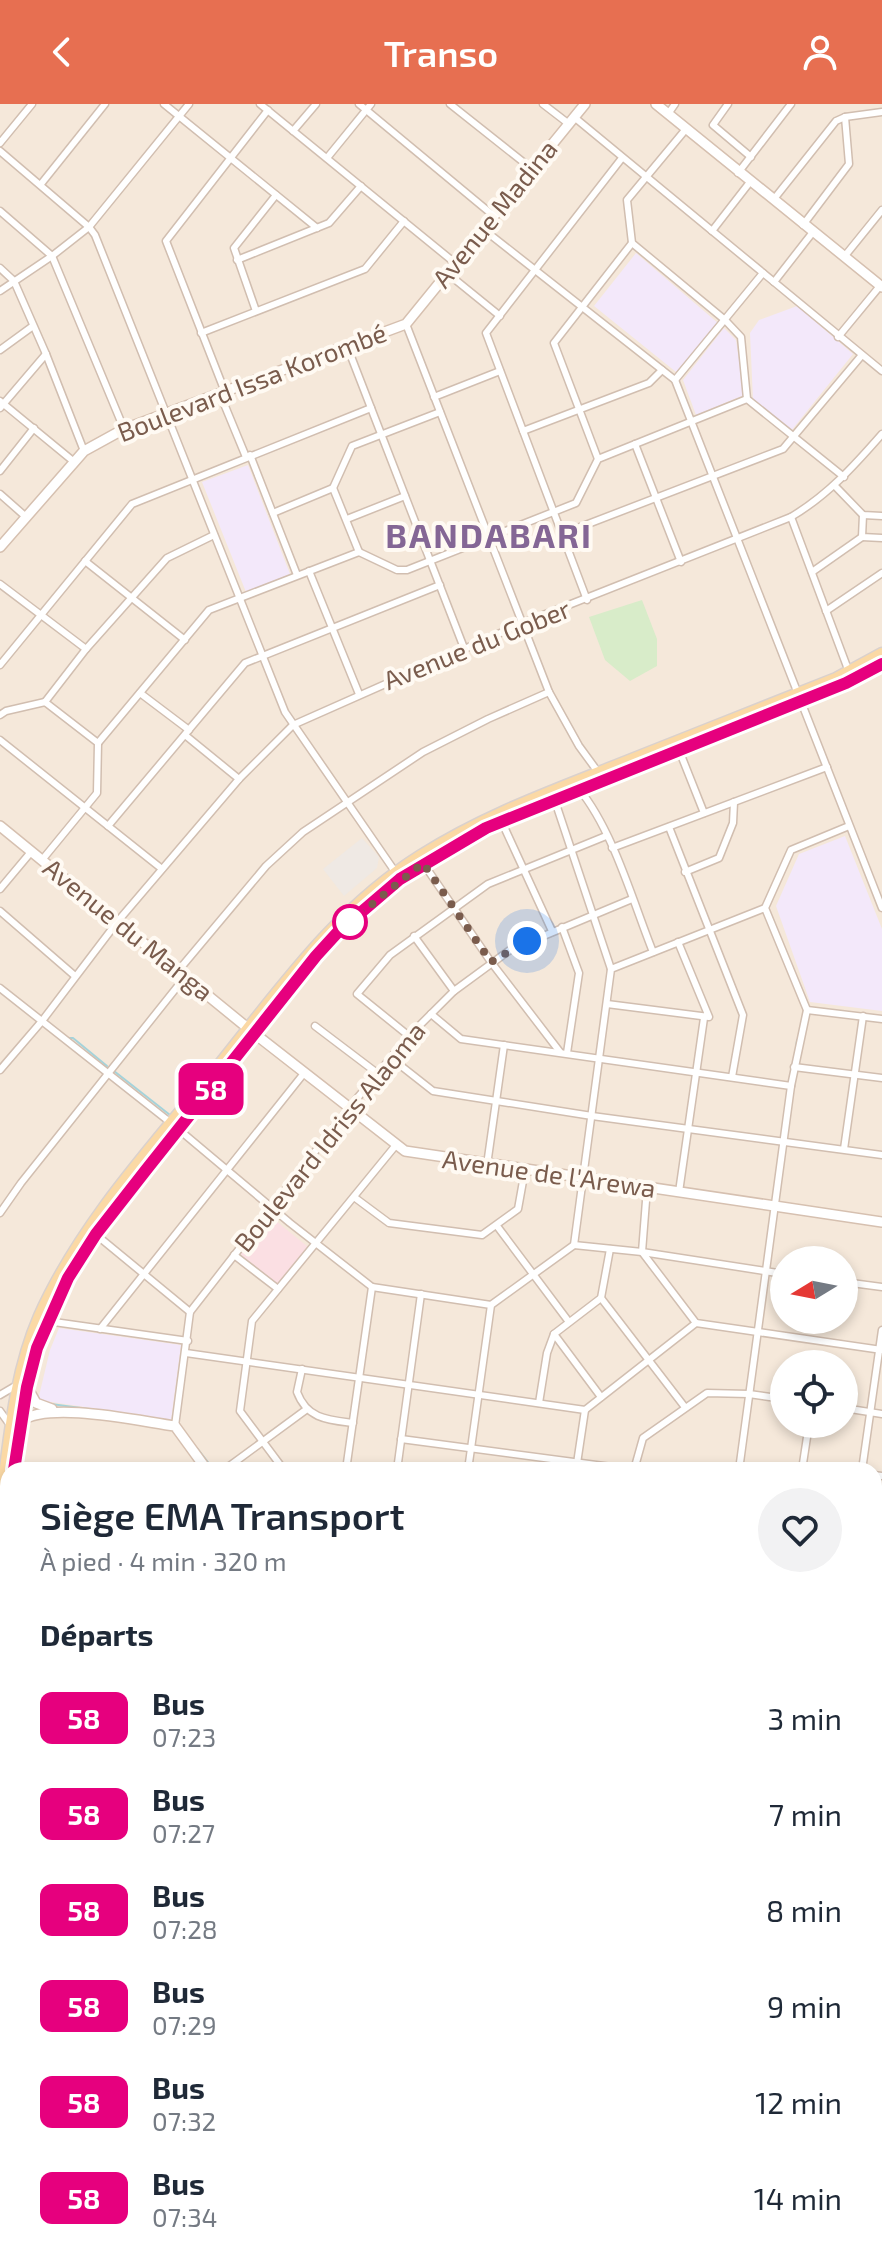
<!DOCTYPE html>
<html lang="fr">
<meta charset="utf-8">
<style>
:root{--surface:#fff;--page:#f2f2f3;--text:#1f2937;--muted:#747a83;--accent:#e76f51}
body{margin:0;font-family:"Exo 2",sans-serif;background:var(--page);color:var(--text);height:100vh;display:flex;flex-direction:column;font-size:30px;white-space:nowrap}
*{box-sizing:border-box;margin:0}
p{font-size:26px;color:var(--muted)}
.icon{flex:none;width:44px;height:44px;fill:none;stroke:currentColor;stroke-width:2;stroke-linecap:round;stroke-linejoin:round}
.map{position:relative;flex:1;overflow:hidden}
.drawer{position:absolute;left:0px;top:1358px;width:882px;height:800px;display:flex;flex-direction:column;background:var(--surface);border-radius:24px 24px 0 0;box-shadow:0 4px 12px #0003}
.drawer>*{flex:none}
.badge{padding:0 16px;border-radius:12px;font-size:28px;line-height:52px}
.needle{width:52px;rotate:260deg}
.tools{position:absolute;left:770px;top:1142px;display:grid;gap:16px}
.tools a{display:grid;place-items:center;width:88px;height:88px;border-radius:50%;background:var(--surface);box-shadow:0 4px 12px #0003;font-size:40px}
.you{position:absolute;width:40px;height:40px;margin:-20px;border:6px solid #fff;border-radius:50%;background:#1a73e8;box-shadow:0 0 0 12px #1a73e833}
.map>.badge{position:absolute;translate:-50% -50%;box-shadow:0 0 0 4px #fff}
h2{padding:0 40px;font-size:30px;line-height:72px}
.round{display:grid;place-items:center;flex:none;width:84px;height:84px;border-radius:42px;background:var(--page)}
.summary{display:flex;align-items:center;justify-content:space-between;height:136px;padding:0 40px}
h1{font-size:38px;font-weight:600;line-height:60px}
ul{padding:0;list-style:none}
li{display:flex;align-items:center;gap:24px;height:96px;padding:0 40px}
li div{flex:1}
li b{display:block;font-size:30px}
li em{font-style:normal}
li .badge{min-width:88px;font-weight:700;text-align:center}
header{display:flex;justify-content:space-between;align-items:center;height:104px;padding:0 40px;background:var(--accent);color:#fff;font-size:36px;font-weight:600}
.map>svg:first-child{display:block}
.residential{fill:#f5e8da;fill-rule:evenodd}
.industrial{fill:#efe9e4}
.education{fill:#f3e8fa}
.medical{fill:#fbdfe3}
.green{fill:#d8ecc9}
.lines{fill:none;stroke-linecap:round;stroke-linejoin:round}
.stream{stroke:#a5d3da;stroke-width:2}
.street-casing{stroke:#d1beb0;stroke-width:9}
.secondary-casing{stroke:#d6c0b0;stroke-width:12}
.primary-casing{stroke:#dad1cd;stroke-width:13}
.street{stroke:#fff;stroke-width:6}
.secondary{stroke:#fff;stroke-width:9}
.primary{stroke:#fbd9a5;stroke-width:10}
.line-casing{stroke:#fff;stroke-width:18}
.line{stroke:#e6007e;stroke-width:12}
.walk{stroke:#7a5c4d;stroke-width:8;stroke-dasharray:0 14.4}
.stop-dot{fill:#fff;stroke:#e6007e;stroke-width:4}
.labels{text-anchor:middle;stroke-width:8;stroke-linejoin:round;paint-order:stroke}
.street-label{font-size:26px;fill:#7a5c4d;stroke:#fffaf3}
.district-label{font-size:34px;font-weight:bold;letter-spacing:2px;fill:#846695;stroke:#fffaf3}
</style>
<header><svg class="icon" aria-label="back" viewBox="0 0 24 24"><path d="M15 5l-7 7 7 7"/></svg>Transo<svg class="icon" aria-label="person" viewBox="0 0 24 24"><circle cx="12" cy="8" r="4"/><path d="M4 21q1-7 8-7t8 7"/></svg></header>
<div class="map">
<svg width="882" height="2158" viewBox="0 0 882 2158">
<rect width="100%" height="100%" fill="#fdf6ec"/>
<path class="residential" d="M0,0H882V2158H0ZM784,1156H844V1216H784ZM784,1260H844V1320H784ZM8,1366H874V2150H8Z"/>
<path class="industrial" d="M362,734L379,753L377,764L344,792L323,765Z"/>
<g class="education">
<path d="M636,149L718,219L676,268L594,202Z"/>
<path d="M797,202L853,250L791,327L753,296L750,229L759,216Z"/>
<path d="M724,224L736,236L744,291L696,311L683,276Z"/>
<path d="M248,361L290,470L246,488L202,378Z"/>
<path d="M845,732L882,825V907L810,898L776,802L799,750Z"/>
<path d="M59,1224L181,1241L171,1316L38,1296L50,1246Z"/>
</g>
<path class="medical" d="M270,1112L308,1143L278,1180L240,1150Z"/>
<path class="green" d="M642,496L657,535V562L630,577L605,556L589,513Z"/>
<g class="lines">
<g class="stream">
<path d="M69,934H73L107,962"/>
<path d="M796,946L797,936"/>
<path d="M114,967L170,1011"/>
<path d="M51,1300L88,1305"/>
<path d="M29,1304H32"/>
<path d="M197,1344L214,1366"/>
</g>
<defs>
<g id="street">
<path d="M164,0L317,124"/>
<path d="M260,0L455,159"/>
<path d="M359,0L494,112"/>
<path d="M450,0L532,65"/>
<path d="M543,0L569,20"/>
<path d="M728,0L713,21L751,53"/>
<path d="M668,10L675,0"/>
<path d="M574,13L882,267"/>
<path d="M686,25L627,96L632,139L725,216L741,233L747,295L844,373"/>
<path d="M293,27L316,0"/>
<path d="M0,39L32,0"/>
<path d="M0,47L89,123L95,131L285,608L396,769"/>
<path d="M327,54L371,0"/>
<path d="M738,69L791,0"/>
<path d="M41,80L105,0"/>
<path d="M774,95L836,17L845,13L882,8"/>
<path d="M0,107L52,152L124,325"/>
<path d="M803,121L849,60L845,13"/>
<path d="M483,125L675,276L882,804"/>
<path d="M712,127L750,78"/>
<path d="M844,153L882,106"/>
<path d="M237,156L329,119L361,82"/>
<path d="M0,164L14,177L46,250L84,347"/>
<path d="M447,169L500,212"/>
<path d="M774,178L813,128"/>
<path d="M0,187L52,152L89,123L189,0"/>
<path d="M256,207L234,144L276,91"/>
<path d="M406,220L549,588L579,642L598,668"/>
<path d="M201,229L365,165L404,117"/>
<path d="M838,233L880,182"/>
<path d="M347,242L464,544"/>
<path d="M0,246L33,222"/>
<path d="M675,276L763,169"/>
<path d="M225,288L166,137L268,6"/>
<path d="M220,290L246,353"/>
<path d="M434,293L500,267"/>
<path d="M0,297L73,357"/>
<path d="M0,304L46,250"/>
<path d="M523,327L649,279L662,266"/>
<path d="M635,340L681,458"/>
<path d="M250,351L297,471"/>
<path d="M598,355L554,239L632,139"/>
<path d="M0,367L34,324"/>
<path d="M835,382L863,411L882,412"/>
<path d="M333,384L352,342L440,308"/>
<path d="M333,384L359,448"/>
<path d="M0,390L25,412"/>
<path d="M273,409L333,384"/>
<path d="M863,411L862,433L882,434"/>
<path d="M791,413L849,568"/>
<path d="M347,415L405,392"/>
<path d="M562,430L783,345L862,251"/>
<path d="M359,448L397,466H407L576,399L598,355L747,295"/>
<path d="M85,457L185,536"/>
<path d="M309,467L359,590"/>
<path d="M812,468L862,433"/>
<path d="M0,480L86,545"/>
<path d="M587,496L486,229L622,54"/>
<path d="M826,507L882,469"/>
<path d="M0,561L132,400L371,304"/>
<path d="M140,589L189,626"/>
<path d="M45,598L86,545L167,454L214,431"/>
<path d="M0,611L6,607L45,598L98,639L97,689L42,756"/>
<path d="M185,631L239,675"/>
<path d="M0,636L162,765"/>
<path d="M98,639L209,506L359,448"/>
<path d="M679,646L704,709"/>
<path d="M579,685C613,726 633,798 653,848"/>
<path d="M554,694L611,865"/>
<path d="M500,714L552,827"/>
<path d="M108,722L245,559L440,481"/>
<path d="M669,723L743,911L732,973"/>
<path d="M612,744L827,663"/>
<path d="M423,759L491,858L560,948"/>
<path d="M685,768L719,754L733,719L734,698"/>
<path d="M0,785L31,748"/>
<path d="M0,807L75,872"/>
<path d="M562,823L579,869L567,949"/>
<path d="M414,832L454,887"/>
<path d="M178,867L266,762L303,728L423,648L488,615L549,588"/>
<path d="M0,884L171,1019L290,1119L372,1183L491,1201"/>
<path d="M607,900L709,913L678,838"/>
<path d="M807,906L882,915"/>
<path d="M431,910L461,935L791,982"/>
<path d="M315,922L377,969"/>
<path d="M409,932L357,890L390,851L488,780L606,732"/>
<path d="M391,954L433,987L592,1012L882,1051"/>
<path d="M794,963L882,974"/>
<path d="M0,966L42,917L118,817L239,675L293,621L523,519L791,413C828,391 854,362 882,330"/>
<path d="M844,1045L863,912"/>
<path d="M487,1061L504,941"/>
<path d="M647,1084L642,1148L696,1219L882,1246"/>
<path d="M679,1088L704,914"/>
<path d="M354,1093L389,1119L482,1131L518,1105L525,1066"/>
<path d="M0,1109L21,1079L185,873"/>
<path d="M497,1122L569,1218"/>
<path d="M94,1129L190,1208"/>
<path d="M574,1141L642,1148L784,1170"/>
<path d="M234,1151L278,1185"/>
<path d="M844,1178L882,1183"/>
<path d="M601,1194L684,1302"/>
<path d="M47,1217L188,1237"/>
<path d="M100,1225L305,968"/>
<path d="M554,1230L601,1293"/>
<path d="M186,1249L585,1306L696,1219"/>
<path d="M302,1265L297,1288C307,1315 328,1316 353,1319"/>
<path d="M0,1291L17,1281"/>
<path d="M539,1299L547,1249L554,1230L601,1194L610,1145"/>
<path d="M844,1304L882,1310"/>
<path d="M0,1307L10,1321"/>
<path d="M175,1322L190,1208L349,1004L409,932L454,887L510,846L632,795"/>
<path d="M401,1335L634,1366"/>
<path d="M14,1361L48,1366"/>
<path d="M224,1366L307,1305"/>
<path d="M284,1366L240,1307L252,1217L396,1041"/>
<path d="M346,1366L372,1183"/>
<path d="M397,1366L421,1190"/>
<path d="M468,1366L491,1201L574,1141L611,865L765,804"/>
<path d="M576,1366L585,1306"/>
<path d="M634,1366L643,1334L707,1289L749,1290L784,1295"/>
<path d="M739,1366L791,982L807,906L765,804L791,746L849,722"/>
<path d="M802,1366L809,1320"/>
<path d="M862,1366L882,1226"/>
<path d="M874,1371L882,1372"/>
<path d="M874,1428L882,1433"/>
<path d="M874,1559L882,1565"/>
<path d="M0,1635L8,1637"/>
<path d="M874,1678L882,1621"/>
<path d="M0,1753L8,1754"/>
<path d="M874,1757L882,1758"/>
<path d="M0,1852L8,1789"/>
<path d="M0,1861L8,1862"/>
<path d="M874,1876L882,1877"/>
<path d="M0,1938L8,1969"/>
<path d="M0,1996L8,1993"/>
<path d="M874,2027L882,1969"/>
<path d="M874,2108L882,2109"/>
<path d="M129,2150L135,2158"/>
<path d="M201,2150L207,2158"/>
<path d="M342,2150L403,2158"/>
<path d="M81,2158L92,2150"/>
<path d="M291,2158L292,2150"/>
<path d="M413,2158L414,2150"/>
<path d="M461,2158L462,2150"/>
<path d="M510,2158L511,2150"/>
<path d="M561,2158L562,2150"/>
<path d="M609,2158L610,2150"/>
<path d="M658,2158L659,2150"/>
<path d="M708,2158L709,2150"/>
<path d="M757,2158L758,2150"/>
<path d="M805,2158L806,2150"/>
<path d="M855,2158L856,2150"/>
</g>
<g id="secondary">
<path d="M656,0L882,183"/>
<path d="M0,443L84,347L124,325L406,220L585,0"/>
<path d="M0,722L255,930L405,1047L882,1118"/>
<path d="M27,1283L36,1299L52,1305"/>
<path d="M21,1317C50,1297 138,1317 175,1322L207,1366"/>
<path d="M874,1498L882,1503"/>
<path d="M0,1516L8,1517"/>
<path d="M874,1639L882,1640"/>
<path d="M360,2158L361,2150"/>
</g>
<g id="primary">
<path d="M14,1366C21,1315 27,1263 47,1216C60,1185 78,1158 96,1130L316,852L366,803L400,775L423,759L501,716L846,579L882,560"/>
<path d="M0,1402C9,1339 13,1272 39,1212C80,1120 153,1041 217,963C279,886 336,804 421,751C483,712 546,689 614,662C688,633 762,603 836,574L882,549"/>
<path d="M0,1461L8,1404"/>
<path d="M0,2085L8,2098"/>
<path d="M0,2102L8,2115"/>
<path d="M33,2150L39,2158"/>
<path d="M43,2150L49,2158"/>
</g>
</defs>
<use href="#street" class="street-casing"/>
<use href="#secondary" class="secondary-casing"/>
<use href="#primary" class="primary-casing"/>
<use href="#street" class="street"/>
<use href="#secondary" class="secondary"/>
<use href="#primary" class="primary"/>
</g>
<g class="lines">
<defs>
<path id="line" d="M14,1366L27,1283L37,1244L68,1174L96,1130L146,1066L316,852L337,829L400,775L486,724L846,579L882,560"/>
</defs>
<use href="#line" class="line-casing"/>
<use href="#line" class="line"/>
<path class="walk" d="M350,818L423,759L491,858L527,837"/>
</g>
<circle class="stop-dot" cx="350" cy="818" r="16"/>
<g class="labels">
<g class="street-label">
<text transform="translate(495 110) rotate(-51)" y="9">Avenue Madina</text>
<text transform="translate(252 279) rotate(-21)" y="9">Boulevard Issa Korombé</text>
<text transform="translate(477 541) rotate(-22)" y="9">Avenue du Gober</text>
<text transform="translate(128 826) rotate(39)" y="9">Avenue du Manga</text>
<text transform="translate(330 1033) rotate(-51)" y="9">Boulevard Idriss Alaoma</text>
<text transform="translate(549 1070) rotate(8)" y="9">Avenue de l'Arewa</text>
</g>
<g class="district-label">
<text x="489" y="444">BANDABARI</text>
</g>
</g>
</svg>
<div class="tools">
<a><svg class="needle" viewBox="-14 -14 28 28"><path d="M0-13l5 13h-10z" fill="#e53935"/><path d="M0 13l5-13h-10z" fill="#747a83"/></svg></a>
<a><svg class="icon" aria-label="locate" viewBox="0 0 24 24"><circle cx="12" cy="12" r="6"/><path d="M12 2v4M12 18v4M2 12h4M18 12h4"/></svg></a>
</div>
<div class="you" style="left:527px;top:837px"></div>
<b class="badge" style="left:211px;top:985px;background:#e6007e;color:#fff">58</b>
<section class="drawer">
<div class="summary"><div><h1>Siège EMA Transport</h1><p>À pied · 4 min · 320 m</p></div><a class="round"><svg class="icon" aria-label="heart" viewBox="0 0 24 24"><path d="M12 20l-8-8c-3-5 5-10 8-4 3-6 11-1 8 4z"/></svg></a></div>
<h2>Départs</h2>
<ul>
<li><span class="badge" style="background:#e6007e;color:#fff">58</span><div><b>Bus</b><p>07:23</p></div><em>3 min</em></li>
<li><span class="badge" style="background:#e6007e;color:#fff">58</span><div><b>Bus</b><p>07:27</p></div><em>7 min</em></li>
<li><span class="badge" style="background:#e6007e;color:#fff">58</span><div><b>Bus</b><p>07:28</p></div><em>8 min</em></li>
<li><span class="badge" style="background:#e6007e;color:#fff">58</span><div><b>Bus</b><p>07:29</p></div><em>9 min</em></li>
<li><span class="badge" style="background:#e6007e;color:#fff">58</span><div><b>Bus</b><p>07:32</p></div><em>12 min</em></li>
<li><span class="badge" style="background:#e6007e;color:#fff">58</span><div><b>Bus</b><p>07:34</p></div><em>14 min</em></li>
</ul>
</section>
</div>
